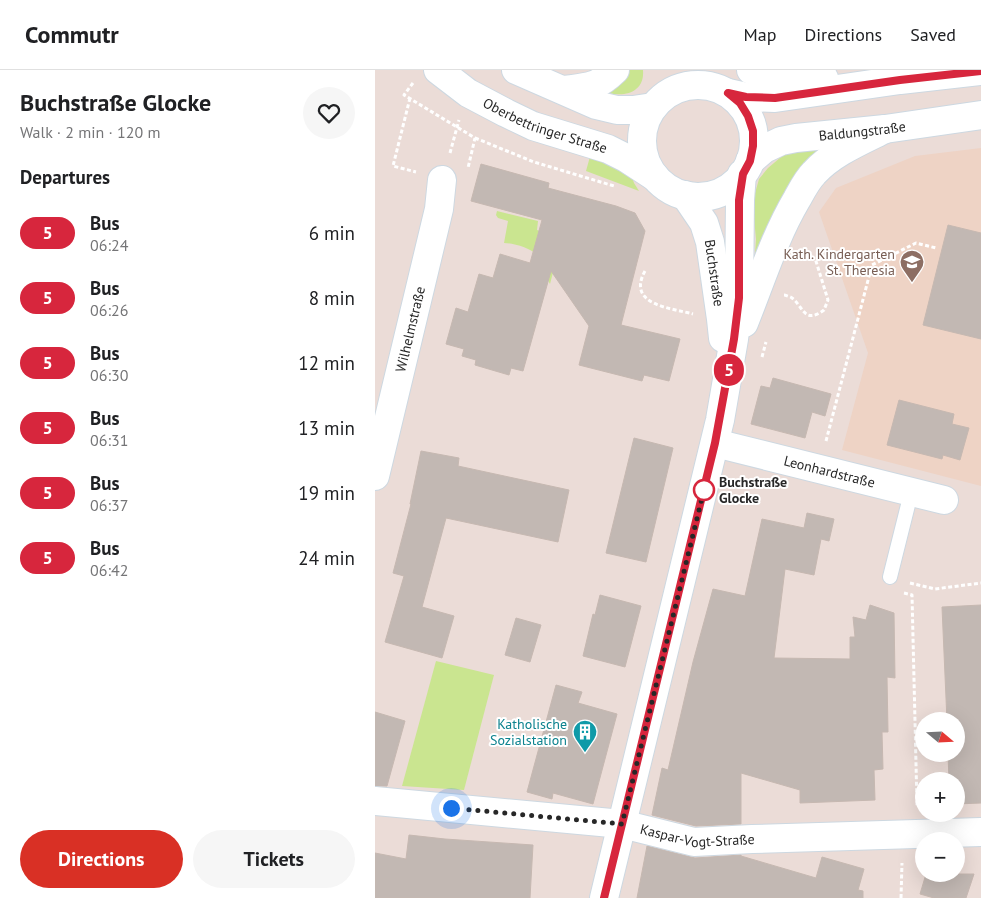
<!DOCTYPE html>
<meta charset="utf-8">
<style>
:root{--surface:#fff;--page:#f6f6f6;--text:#202124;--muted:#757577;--line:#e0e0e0;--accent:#d93025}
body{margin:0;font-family:"PT Sans",sans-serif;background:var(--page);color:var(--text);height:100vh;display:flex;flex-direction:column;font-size:19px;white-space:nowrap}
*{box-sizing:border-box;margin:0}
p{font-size:16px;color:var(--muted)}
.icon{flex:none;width:28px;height:28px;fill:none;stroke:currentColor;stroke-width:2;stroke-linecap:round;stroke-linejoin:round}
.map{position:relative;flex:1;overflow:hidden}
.side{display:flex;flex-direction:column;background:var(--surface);width:375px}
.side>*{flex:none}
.badge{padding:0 10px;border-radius:16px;font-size:18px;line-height:32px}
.needle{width:32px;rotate:109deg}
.buttons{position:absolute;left:540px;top:642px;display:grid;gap:10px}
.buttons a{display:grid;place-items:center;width:50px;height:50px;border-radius:50%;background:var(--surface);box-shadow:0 5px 20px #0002;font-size:25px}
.you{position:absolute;width:25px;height:25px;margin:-12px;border:4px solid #fff;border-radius:50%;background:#1a73e8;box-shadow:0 0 0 8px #1a73e833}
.map>.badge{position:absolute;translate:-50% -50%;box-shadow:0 0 0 2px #fff}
h2{padding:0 20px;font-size:19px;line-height:45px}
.round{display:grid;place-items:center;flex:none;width:52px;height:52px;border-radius:26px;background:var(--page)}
.headline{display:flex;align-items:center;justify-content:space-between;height:85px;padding:0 20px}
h1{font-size:24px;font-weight:800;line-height:38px}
.action{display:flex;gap:10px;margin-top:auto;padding:10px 20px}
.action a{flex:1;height:58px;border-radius:30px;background:var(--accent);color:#fff;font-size:20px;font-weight:800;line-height:58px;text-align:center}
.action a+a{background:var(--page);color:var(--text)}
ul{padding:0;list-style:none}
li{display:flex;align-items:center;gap:15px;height:65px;padding:0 20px}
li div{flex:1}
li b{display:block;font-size:19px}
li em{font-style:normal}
li .badge{min-width:55px;font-weight:700;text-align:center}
header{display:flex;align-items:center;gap:30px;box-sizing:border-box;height:70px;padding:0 25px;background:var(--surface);border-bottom:1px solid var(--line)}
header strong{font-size:24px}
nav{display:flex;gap:28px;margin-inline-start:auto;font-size:18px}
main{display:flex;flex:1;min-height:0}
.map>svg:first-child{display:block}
.education{fill:#eed3c5}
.green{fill:#cae590}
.building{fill:#c2b8b3;stroke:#c6b8b1}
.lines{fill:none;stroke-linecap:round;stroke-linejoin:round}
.service-casing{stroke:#cdd8e1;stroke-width:16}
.minor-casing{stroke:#cdd8e1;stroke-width:30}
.tertiary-casing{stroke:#cdd8e1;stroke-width:30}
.path{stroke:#fff;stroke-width:3;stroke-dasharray:4 2.5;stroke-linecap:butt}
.service{stroke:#fff;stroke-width:14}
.minor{stroke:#fff;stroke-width:28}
.tertiary{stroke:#fff;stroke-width:28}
.line-casing{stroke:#fff;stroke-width:11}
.line{stroke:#d7263d;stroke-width:8}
.walk{stroke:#272727;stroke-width:5;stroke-dasharray:0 9}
.stop-dot{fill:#fff;stroke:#d7263d;stroke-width:2.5}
.labels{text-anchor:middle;stroke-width:4;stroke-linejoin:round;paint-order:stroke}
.street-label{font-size:14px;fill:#272727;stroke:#fff}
.education-label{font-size:14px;fill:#785e54;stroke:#fff;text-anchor:end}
.stop-label{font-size:14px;font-weight:bold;fill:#272727;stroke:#fff;text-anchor:start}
.culture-label{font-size:14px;fill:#0d838f;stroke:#fff;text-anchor:end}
</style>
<header>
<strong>Commutr</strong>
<nav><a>Map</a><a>Directions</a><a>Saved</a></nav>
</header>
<main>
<section class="side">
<div class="headline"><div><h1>Buchstraße Glocke</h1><p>Walk · 2 min · 120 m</p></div><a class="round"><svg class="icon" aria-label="heart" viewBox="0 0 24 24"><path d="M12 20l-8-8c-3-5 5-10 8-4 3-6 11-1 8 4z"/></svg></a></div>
<h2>Departures</h2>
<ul>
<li><span class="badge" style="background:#d7263d;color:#fff">5</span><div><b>Bus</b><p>06:24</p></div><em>6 min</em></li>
<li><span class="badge" style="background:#d7263d;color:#fff">5</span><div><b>Bus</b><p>06:26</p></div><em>8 min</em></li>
<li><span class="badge" style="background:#d7263d;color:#fff">5</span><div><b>Bus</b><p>06:30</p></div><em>12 min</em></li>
<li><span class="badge" style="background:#d7263d;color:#fff">5</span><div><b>Bus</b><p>06:31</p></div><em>13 min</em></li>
<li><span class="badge" style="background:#d7263d;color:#fff">5</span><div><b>Bus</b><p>06:37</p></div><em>19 min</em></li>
<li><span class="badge" style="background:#d7263d;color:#fff">5</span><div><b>Bus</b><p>06:42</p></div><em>24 min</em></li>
</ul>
<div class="action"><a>Directions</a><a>Tickets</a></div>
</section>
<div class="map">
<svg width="606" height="828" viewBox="0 0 606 828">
<rect width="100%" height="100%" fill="#ebdcd7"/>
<path class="education" d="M606,78V416L467,380L493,283L444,142L461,118L540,86Z"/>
<g class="green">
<path d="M250,0H268C270,23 248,28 230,22Z"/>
<path d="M450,73L388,187L380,184L381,169L378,138L379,127L384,109L393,98L412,82Z"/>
<path d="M216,83L256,104L259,113L264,121L211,101Z"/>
<path d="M122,141L163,151L162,160L187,168L175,214C172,208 165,189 162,185C156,178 138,173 129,173L133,151L123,148L121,145Z"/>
<path d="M61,591L119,605L89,720L27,716Z"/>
</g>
<g class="building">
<path d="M106,94L174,113L173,118L241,136L260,143L270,161L246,255L305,269L294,311L269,305L267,311L204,295L214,256L176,201L148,301L136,298L134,305L100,295L101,290L87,286L89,279L71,274L81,238L93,242L104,204L118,208L125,184L155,193L167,150L96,131Z"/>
<path d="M573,155L606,163V269L548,255Z"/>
<path d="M398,308L456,324L450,346L437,342L430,368L376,354L386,316L395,318Z"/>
<path d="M524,330L579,344L577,354L594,358L585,390L568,385L567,389L512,375Z"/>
<path d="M259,368L298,378L271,492L231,483Z"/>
<path d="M46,381L84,388L83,396L194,420L183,472L71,448L47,537L79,546L67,588L10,572L29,506L18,503L36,434H35Z"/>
<path d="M432,443L459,449L454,471L446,469L439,505L410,499L399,588L475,589V567H480L478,547L491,550L495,535L519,543L520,608L512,607L513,662H507L508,699L499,700L500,730L425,733V720L366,703V754L321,756L277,745L287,698L293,700L318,592L338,519L370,526L387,449L429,458Z"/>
<path d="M225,525L266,536L250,597L208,586L218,544L220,545Z"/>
<path d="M606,535V733L581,734V711H574L573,684H581V651H572L567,537Z"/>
<path d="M141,548L166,555L155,592L130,585Z"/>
<path d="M181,615L207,622L203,633L242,644L218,734L178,723L177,729L152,722Z"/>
<path d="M0,642L30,651L12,716H0Z"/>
<path d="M34,765L70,769L158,775L155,828H0V783L31,789Z"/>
<path d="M272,776L320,788L366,785V786L441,808L447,787L489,799L483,820L488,821V828H262Z"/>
<path d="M551,804H599L591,828H559L545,824Z"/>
</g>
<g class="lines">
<defs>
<path id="service" d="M515,507L536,423"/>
<g id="minor">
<path id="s1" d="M340,373L569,430"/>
<path id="s2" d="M0,406L64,139L67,110"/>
<path id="s3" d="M0,731L247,754L319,772L377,769L606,762"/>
</g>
<g id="tertiary">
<path id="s4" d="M63,0L93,23L131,43L158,56L233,79L251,88L280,107"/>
<path d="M141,0L221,35L242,40H258L278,37"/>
<path d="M376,0L402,7L449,8"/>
<circle cx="323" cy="71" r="56"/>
<path d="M188,20C212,17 222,18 240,0"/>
<path d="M353,23L371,27L400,28L525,10L606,1"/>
<path id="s5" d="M375,91L389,79L406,71L421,68L510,59L606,45"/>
<path id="s6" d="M310,125L329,153L335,172L346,249L348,268"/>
<path d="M369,253C386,211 399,168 422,129C427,120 432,110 439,103C457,83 486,71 510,59"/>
<path d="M229,828L345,350L359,269L364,228L365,130L367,104"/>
</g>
</defs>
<use href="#service" class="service-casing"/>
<use href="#minor" class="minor-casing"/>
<use href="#tertiary" class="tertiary-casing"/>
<g class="path">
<path d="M38,13L29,25L100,68L93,98"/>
<path d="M35,28L18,96L41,102"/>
<path d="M100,68L159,92L239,116"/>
<path d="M75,83L84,50"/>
<path d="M270,201C251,235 296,238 318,244"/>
<path d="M409,225C410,225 416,227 417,228C428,236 429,255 449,240L453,230L440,188"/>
<path d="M387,287L391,272"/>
<path d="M451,371L497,195L541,173L561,178"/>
<path d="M535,513L560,519L606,513"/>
<path d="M529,523L537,525L542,736"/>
<path d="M526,828L527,793"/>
</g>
<use href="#service" class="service"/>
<use href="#minor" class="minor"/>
<use href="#tertiary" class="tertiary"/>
</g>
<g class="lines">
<defs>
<path id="line" d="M229,828L340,373L359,269L364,228V130L368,104L375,91L378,76V61L373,46L365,33L353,23L371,27L400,28L525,10L606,1"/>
</defs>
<use href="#line" class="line-casing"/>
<use href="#line" class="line"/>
<path class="walk" d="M76,738L247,754L329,420"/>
</g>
<defs>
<symbol id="school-pin" viewBox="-11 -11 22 30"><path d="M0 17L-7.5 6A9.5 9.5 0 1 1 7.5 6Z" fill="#8d6e63" stroke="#fff"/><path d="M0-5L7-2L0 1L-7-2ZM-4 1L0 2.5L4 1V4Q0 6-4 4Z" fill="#fff"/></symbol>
<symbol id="building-pin" viewBox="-11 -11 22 30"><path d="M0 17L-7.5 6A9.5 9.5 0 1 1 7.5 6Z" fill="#0f9aa8" stroke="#fff"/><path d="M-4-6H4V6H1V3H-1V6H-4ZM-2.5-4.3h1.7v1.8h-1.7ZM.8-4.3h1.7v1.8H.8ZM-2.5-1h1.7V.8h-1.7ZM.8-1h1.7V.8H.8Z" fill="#fff"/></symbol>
</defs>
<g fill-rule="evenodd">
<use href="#school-pin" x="523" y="178" width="28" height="38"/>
<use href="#building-pin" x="196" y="648" width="28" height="38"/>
</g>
<circle class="stop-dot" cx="329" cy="420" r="10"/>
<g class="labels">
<g class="street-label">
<text dy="5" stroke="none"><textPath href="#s4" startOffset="122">Oberbettringer Straße</textPath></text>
<text dy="5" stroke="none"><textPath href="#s5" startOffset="119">Baldungstraße</textPath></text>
<text dy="5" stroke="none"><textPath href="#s6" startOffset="85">Buchstraße</textPath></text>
<text dy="5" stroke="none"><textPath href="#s2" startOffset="151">Wilhelmstraße</textPath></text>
<text dy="5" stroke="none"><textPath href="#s1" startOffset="118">Leonhardstraße</textPath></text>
<text dy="5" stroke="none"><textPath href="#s3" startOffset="325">Kaspar-Vogt-Straße</textPath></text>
</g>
<g class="education-label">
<text x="520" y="189">Kath. Kindergarten<tspan x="520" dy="16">St. Theresia</tspan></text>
</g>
<g class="stop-label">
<text x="344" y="417">Buchstraße<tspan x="344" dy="16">Glocke</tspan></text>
</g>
<g class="culture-label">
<text x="192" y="659">Katholische<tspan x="192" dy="16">Sozialstation</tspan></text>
</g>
</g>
</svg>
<div class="buttons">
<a><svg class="needle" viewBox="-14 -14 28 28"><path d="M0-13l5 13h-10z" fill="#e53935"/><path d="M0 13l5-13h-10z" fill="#757577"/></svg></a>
<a>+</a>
<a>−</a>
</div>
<div class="you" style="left:76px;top:738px"></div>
<b class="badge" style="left:354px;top:300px;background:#d7263d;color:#fff">5</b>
</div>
</main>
